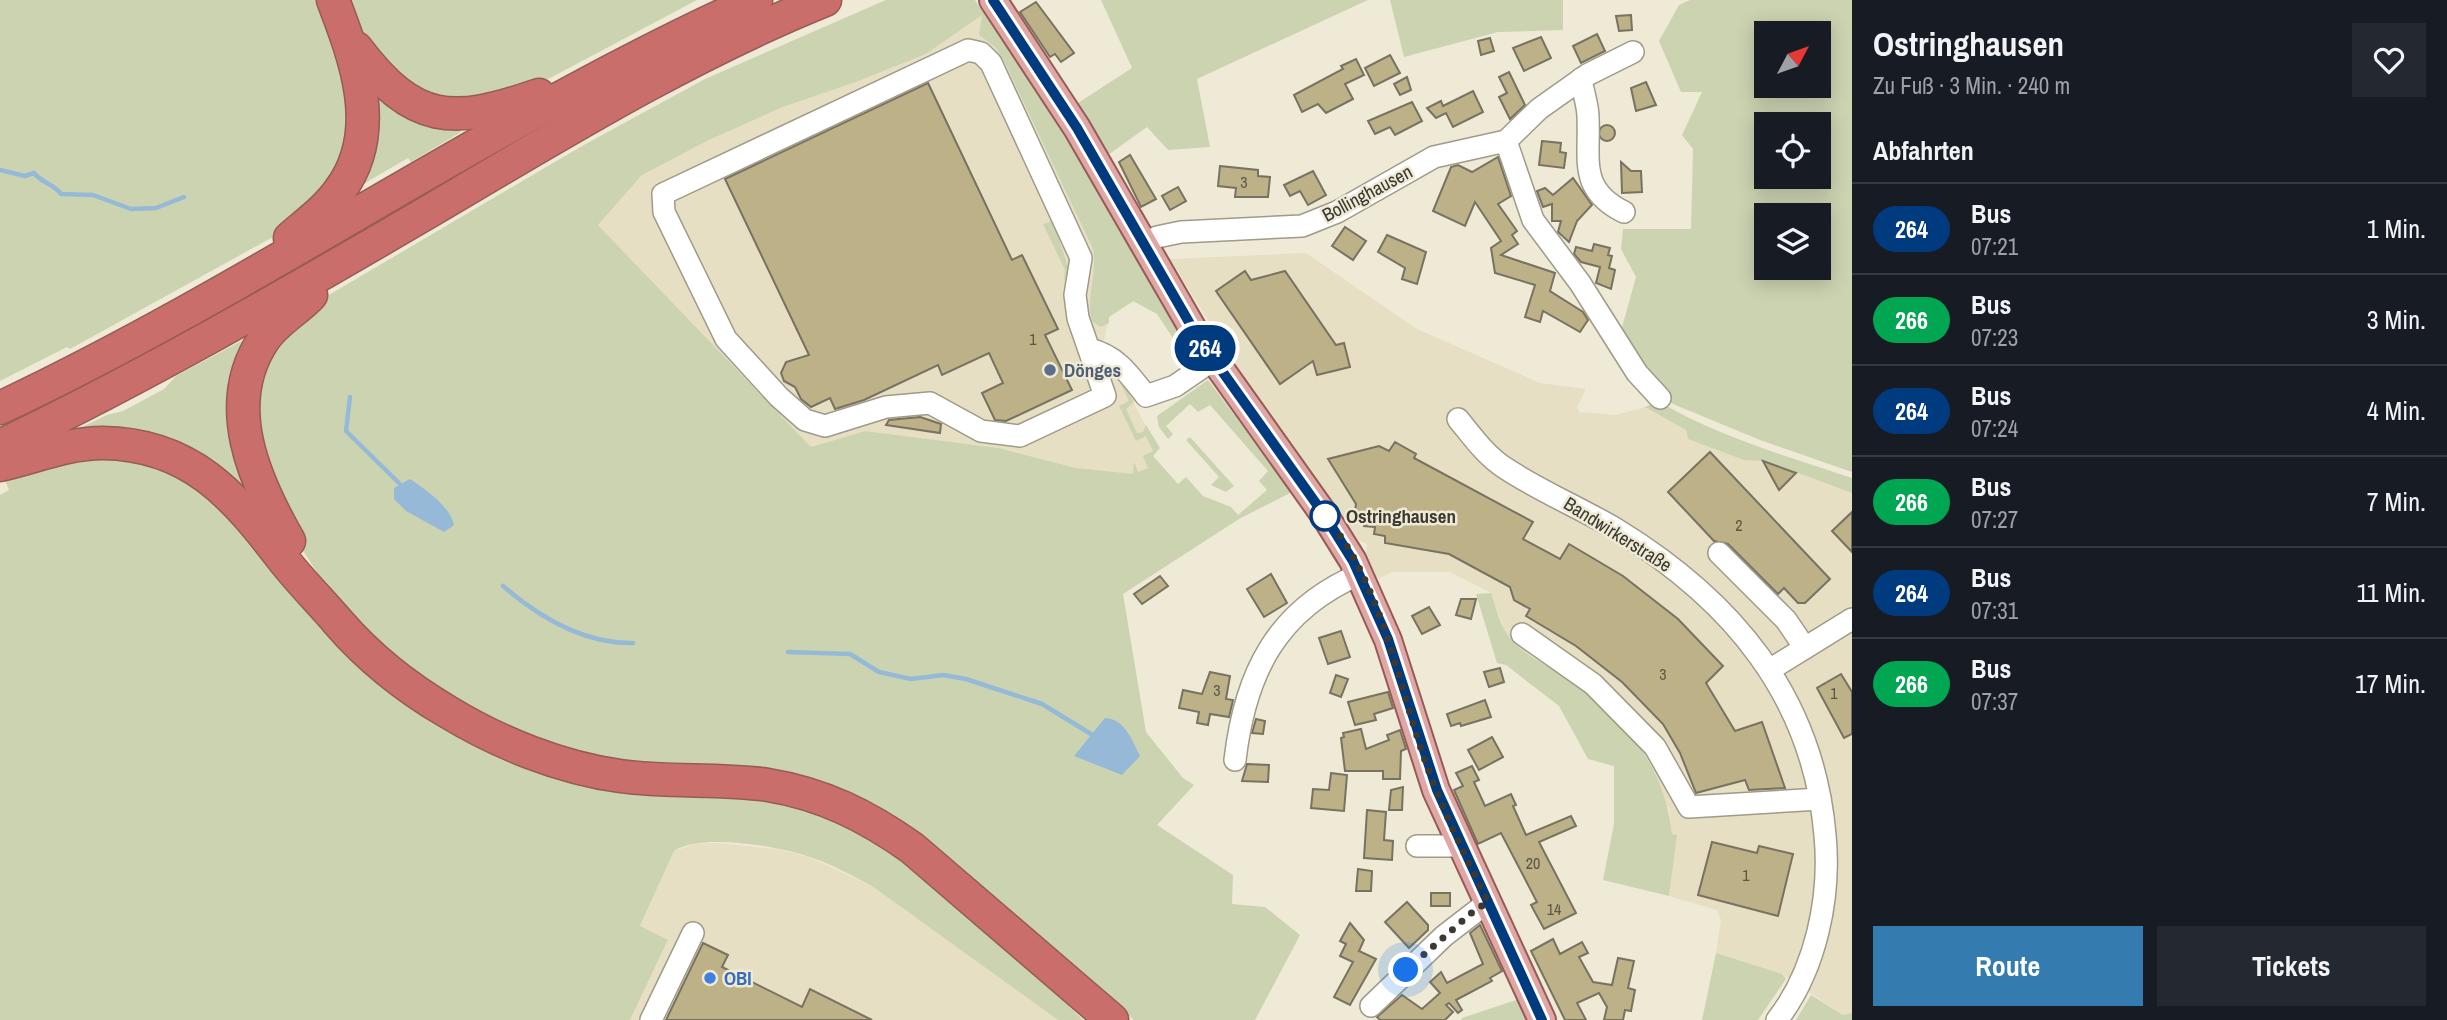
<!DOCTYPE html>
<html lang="de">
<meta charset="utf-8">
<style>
:root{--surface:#171b24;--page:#242831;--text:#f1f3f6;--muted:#9ea1a6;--line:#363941;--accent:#347cb0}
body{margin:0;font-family:"Archivo Narrow",sans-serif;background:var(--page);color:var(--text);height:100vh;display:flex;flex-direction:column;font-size:26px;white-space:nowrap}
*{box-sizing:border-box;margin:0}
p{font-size:23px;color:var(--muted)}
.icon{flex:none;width:38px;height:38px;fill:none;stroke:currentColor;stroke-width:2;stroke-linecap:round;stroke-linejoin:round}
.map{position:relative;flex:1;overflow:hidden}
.side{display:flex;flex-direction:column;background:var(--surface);width:595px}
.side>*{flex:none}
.badge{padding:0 14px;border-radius:23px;font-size:24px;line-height:46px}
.needle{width:46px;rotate:49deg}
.fabs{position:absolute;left:1754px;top:21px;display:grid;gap:14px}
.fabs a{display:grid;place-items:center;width:77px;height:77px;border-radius:0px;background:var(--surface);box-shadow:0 4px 18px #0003;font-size:35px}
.you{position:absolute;width:35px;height:35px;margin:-18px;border:5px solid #fff;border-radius:50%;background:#1a73e8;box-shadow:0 0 0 10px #1a73e833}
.map>.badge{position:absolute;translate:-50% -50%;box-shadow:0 0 0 4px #fff}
h2{padding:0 21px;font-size:26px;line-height:63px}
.round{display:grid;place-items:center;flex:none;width:74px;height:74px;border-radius:0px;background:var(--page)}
.overview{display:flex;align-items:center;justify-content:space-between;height:119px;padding:0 21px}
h1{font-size:33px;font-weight:800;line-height:52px}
.action{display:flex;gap:14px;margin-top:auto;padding:14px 21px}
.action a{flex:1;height:80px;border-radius:0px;background:var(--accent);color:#fff;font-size:28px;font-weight:800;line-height:80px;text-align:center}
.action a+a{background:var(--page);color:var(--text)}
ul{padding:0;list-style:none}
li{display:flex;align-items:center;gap:21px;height:91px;padding:0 21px;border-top:2px solid var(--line)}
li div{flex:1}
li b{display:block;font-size:26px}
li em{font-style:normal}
li .badge{min-width:77px;font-weight:700;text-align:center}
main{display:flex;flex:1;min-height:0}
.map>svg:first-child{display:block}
.built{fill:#e6dfc4}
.green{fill:#ccd3b1;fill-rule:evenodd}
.water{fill:#96b9d8}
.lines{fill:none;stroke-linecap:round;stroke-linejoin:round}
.stream{stroke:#96b9d8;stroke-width:4.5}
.building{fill:#bcb187;stroke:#777261;stroke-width:2}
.minor-casing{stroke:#9f9b88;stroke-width:24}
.major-casing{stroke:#975b56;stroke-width:30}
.highway-casing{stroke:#975b56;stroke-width:35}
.minor{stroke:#fff;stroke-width:21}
.major{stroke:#dfa8a6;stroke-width:26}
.highway{stroke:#c96e6a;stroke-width:32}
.line-casing{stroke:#fff;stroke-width:16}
.line{stroke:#003b80;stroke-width:10}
.walk{stroke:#3b3931;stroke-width:7;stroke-dasharray:0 12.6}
.service-dot{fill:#5c6f8a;stroke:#efead6;stroke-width:2.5}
.stop-dot{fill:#fff;stroke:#003b80;stroke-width:3.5}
.shop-dot{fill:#3f7fe0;stroke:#efead6;stroke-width:2.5}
.labels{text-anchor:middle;stroke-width:5;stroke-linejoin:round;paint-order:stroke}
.number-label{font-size:16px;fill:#5b5746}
.street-label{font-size:19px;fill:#3b3931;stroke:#efead6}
.service-label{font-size:19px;font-weight:bold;fill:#4e5e75;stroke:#efead6;text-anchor:start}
.stop-label{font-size:19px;font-weight:bold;fill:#3b3931;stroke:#efead6;text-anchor:start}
.shop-label{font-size:19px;font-weight:bold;fill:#366cbe;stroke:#efead6;text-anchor:start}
</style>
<main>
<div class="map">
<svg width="1852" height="1020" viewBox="0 0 1852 1020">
<rect width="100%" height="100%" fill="#efead6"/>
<g class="built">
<path d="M983,14L1053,116L1154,289L1109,317L1103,345L1158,449L1150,456L1173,484L1076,468L999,448L865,431L811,447L598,225L642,175L709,140L783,107L856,82L926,54Z"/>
<path d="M1306,253L1417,329L1540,383L1586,389L1577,407L1579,412L1616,415L1645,407L1686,430L1688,439L1744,459L1766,461L1852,493V1013L1843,1015L1782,974L1716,953L1721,920L1717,910L1669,896L1676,836L1672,834L1669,808L1570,680L1517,647L1505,632L1491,593L1450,572H1392L1378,579L1366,553L1367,544L1359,540L1255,396L1170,259Z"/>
<path d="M718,843L777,849L812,858L872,886L1058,1020H630L668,941L640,927L674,851L695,844Z"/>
</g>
<g class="green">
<path d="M0,0H323L352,80L346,164L291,227L70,349L67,347L0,381Z"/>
<path d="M345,0H697L535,86L438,104L379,67Z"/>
<path d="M886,0H975L1091,177L1196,360L1190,364L1157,314L1133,301L1109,317V323L1100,327L1092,321C1085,297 1098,273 1093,249L1005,63L995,47L979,35L982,15L926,54L856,82L783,107L709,140L642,175L598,225L811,447L865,431L999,448L1076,468L1133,474L1134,462L1138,472L1148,468L1143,456L1153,451L1146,436L1136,441L1119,406L1129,401L1118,377L1108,381L1104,375L1115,370L1134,402L1126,409L1137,433L1143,432L1146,425L1160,448L1153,456L1178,484L1186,477L1203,496L1231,507L1238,515L1267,490L1259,481L1268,471L1210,405L1198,412L1190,404L1166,426L1173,434L1168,439L1159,427L1157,416L1208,380L1292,492L1239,519L1123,594L1146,732L1183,778L1194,785L1157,825L1233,875L1232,904L1265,907L1300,935L1255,1020H1134L918,837L680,771L596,757L521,733L461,704L384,647L325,585L293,535L255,445L260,362L310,306L582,146L705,79Z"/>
<path d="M1101,0H1368L1197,79L1210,147L1168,150L1147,127L1108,155L1078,103L1132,68Z"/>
<path d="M1390,0H1563V30L1498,32L1404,57Z"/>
<path d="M1690,0H1852V472L1760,440L1673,404L1661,395L1619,338L1636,277L1621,249L1623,229H1691L1693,149L1682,135L1702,92H1681L1659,41L1679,5ZM1766,33H1818V86H1766ZM1766,124H1818V177H1766ZM1766,215H1818V268H1766Z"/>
<path d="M367,83L460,131L461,132L411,162L408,158L360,186Z"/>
<path d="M1053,221L1069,270L1064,281L1065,270L1043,224Z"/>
<path d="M256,333L248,346L267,515L229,481L63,436L107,415L123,411L164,389L176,376Z"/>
<path d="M1658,401C1718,437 1787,456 1852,478V493L1766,461L1744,460L1688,439L1686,430L1645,407Z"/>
<path d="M1190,437L1234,486L1226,492L1211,485L1219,477L1186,440Z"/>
<path d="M141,458L201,484L449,728L805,804L885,841L1012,949L1083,1020H1058L872,886C853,876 833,865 813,858C783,847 702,832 674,851L640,926L668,940L630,1020H0V495L9,490L1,471L42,459Z"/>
<path d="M1491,593C1496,606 1499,623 1507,634C1519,653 1544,663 1562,675C1621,714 1664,762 1672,834L1677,835L1669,896L1603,880L1614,824V766L1588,759L1559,706L1506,665L1497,663L1476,594Z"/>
<path d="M1716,953L1782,974L1786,979L1758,1020H1702Z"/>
<path d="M1811,995L1843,1015L1852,1013V1020H1796Z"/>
<path d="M1519,999L1528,1020H1461L1462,1018Z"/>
</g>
<g class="water">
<path d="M410,479C426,490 450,506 454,525L444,532L406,511L394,499V488Z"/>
<path d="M1105,718C1125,719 1132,740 1140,756L1122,775L1074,756Z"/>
</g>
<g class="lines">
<g class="stream">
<path d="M0,170L25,176L34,173C42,183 55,185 61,194L93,195L131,209L156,208L184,197"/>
<path d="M350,397L346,431L401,485"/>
<path d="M503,586C539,617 583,644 633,643"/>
<path d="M788,652L850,654L879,672L911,679L943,675L966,679L1042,704L1096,737"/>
</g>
</g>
<g class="building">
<path d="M1036,2L1074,53L1061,62L1055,54L1050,57L1020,12Z"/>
<path d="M1631,15L1632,30L1619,31L1616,16Z"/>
<path d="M1597,34L1605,51L1581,63L1573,46Z"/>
<path d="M1541,37L1551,58L1524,71L1513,48Z"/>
<path d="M1490,38L1494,51L1481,55L1478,41Z"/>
<path d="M1390,55L1400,73L1374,86L1365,68Z"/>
<path d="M1356,59L1364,75L1345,84L1353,99L1326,113L1318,104L1302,112L1294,95L1343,69L1341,66Z"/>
<path d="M1509,72L1525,105L1510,119L1499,97L1507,93L1499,77Z"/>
<path d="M1407,77L1411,90L1400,95L1394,84Z"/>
<path d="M1646,82L1656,105L1636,111L1631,88Z"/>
<path d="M928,83L1012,260L1022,255L1058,329L1045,335L1072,390L1006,421L995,420L982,393L1003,383L989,353L942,375L938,365L864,400L835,409L830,398L811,407L801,399L795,387L784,381L781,373L786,362L809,355L725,179Z"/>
<path d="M1473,91L1483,112L1453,127L1446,113L1436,118L1427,108L1441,101L1443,106Z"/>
<path d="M1412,102L1422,121L1395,135L1390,127L1375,134L1368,121Z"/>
<circle cx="1607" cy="133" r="8"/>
<path d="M1542,141L1561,143L1560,152L1566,153L1564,168L1539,165Z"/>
<path d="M1130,155L1156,199L1141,207L1119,162Z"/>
<path d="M1498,157L1511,196L1498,204L1517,231L1512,235L1518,244L1501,255L1555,273L1550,291L1583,312L1588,320L1580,332L1543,311L1540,322L1525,317L1535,285L1495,273L1491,248L1501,241L1475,202L1465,226L1433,211L1451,167L1458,165L1472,172Z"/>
<path d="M1621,162L1631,171H1641L1642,192L1622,193Z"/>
<path d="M1220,166L1258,170V176L1270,177L1268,197H1235L1236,188L1218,186Z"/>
<path d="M1313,171L1326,195L1308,205L1300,191L1290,196L1284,185Z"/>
<path d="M1573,178L1592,205L1577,221L1569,242L1558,232L1561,221H1552V204L1543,207L1537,191L1545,188L1553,195Z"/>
<path d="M1178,187L1186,201L1170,210L1162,196Z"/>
<path d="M1345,227L1366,241L1353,260L1332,246Z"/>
<path d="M1387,235L1426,252L1417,284L1402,279L1405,268L1378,252Z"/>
<path d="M1594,244L1610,248L1608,255L1612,256L1609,268L1615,270L1611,289L1596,283L1600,267L1581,262L1574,254L1576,247L1592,251Z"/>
<path d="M1245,271L1251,280L1285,271L1336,345L1344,343L1350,367L1317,375L1313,361L1280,384L1216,291Z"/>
<path d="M920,417L941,424L940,433L886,425L889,420Z"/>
<path d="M1395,442L1416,454L1414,458L1533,522L1523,539L1560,559L1569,544L1623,576L1678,619L1723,666L1706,683L1735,731L1762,722L1785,788L1749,790L1745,780L1696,793L1680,753L1663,724L1622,682L1576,646L1526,616L1530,609L1514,600L1510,587L1449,554L1385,543V536L1374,534L1375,527L1364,526L1365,519L1354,517L1356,504L1328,459L1379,446L1389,451Z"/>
<path d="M1710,452L1830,579L1805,603H1798L1784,588L1778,594L1728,544L1714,541L1668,492Z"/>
<path d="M1763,461L1796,473L1779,490Z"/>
<path d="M1852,512V552L1832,531Z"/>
<path d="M1271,574L1287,603L1264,617L1247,589Z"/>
<path d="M1160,576L1168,586L1142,604L1134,594Z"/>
<path d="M1461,599H1476L1471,619L1456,615Z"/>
<path d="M1429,607L1440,625L1422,634L1412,616Z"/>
<path d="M1341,631L1350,657L1328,664L1319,638Z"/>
<path d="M1500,668L1504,682L1489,687L1484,672Z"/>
<path d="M1210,672L1230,676L1226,699L1233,700L1229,717L1210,714L1208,725L1197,723L1199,712L1179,708L1183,690L1202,694Z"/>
<path d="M1841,674L1852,692V734L1844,738L1817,688Z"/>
<path d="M1336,675L1348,679L1341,697L1330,693Z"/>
<path d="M1388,692L1393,708L1374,714L1376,720L1355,725L1348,702Z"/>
<path d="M1485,700L1491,717L1461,726L1460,723L1451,726L1447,714Z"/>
<path d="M1256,719L1265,721L1263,734L1252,733Z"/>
<path d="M1361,729L1366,749L1389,740L1387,735L1400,730L1406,749L1401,751L1400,779H1383V771H1345L1341,738L1344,737L1343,733Z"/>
<path d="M1492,737L1503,757L1479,770L1468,750Z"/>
<path d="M1247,764L1269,765L1268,782L1242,781Z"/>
<path d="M1472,766L1479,780L1474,782L1485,806L1511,794L1516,805L1513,806L1526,835L1571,816L1576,826L1539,842L1576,913L1544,929L1531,905L1537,902L1501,833L1478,844L1454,790L1463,786L1456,773Z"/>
<path d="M1331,773L1347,775L1344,811L1311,808L1313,789L1329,790Z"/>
<path d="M1403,787L1402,810H1389L1391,790Z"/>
<path d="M1367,810L1386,812L1384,840L1393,841L1392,860L1364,858Z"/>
<path d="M1712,842L1757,853L1759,846L1793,854L1778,916L1698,895Z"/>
<path d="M1358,869L1372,871L1371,891H1356Z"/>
<rect x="1431" y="893" width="19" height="13"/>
<path d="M1407,902L1428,925V930L1409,948L1385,922Z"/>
<path d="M1350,923L1364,940L1359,951L1376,959L1350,1005L1334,997L1353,962L1340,956L1346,944L1340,941Z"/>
<path d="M1480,925L1502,971L1490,978L1492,981L1456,1000L1462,1010L1458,1013L1449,1003L1446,1005L1453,1012L1445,1020H1380L1377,1017L1402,995L1422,1009L1440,993L1430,982L1441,972L1447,983L1483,964L1470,933Z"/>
<path d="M1553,939L1560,954L1582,942L1588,953L1579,957L1593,982L1612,985L1618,958L1634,961L1628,988L1635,990L1631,1011L1625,1010L1623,1020H1604L1607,1007L1599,993L1577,1003L1586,1020H1565L1531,951Z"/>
<path d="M703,943L728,955L722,967L802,1007L810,989L872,1020H666Z"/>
</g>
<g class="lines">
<defs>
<g id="minor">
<path d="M968,50L981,53L991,63L1081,258L1075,295L1078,318L1105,396L1020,436L981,431L930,403L886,407L825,426L805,420L779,397L726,339L664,212L663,194Z"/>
<path d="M1581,79C1583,92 1588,105 1588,117C1590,160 1578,189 1624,212"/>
<path d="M1506,141L1533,220L1580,283L1637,373L1660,398"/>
<path d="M1144,244L1157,237L1181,232L1302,226L1337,212L1434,157L1506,141L1539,109L1587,75L1633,52"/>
<path d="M1089,349C1117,356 1129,374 1146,396L1175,386L1213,360"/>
<path d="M1458,419C1472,436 1486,456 1505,468C1540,491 1580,508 1616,529C1732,600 1813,696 1825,835C1831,897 1816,970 1777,1020"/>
<path d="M1719,553L1786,620L1805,648"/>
<path d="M1522,634L1593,684L1655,747L1689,807L1820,799"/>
<path d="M1771,669L1852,619"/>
<path d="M1235,760C1245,674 1276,610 1360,574"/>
<path d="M1417,846H1461"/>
<path d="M1371,1006L1444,936L1488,902"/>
<path d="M651,1020L693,933"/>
</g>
<path id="major" d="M993,0L1077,128L1197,336L1325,516L1353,561L1388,640L1436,790L1542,1020"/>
<g id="highway">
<path d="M356,48C414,125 452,125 539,95"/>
<path d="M290,238C307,223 327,209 340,190C383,132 356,60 333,0"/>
<path d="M0,408C259,286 495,117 756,0"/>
<path d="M0,446C146,376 288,294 428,212C557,136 686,56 825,0"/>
<path d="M0,465C35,457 67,443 103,443C190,444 234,495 282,558C299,580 320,601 338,622C369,658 407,688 448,712C499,743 561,768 620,776C669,783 720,778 768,785C823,794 867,816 912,848L1112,1020"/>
<path d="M289,541C254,480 220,404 264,339C276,321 296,311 311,295"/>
</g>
</defs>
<use href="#minor" class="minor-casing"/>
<use href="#major" class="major-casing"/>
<use href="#highway" class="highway-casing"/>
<use href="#minor" class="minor"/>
<use href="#major" class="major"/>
<use href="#highway" class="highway"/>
</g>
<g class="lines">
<defs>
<path id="line" d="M993,0L1077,128L1197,336L1325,516L1353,561L1388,639L1437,790L1542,1020"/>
</defs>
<use href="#line" class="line-casing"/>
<use href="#line" class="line"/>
<path class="walk" d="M1325,516C1382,582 1398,685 1427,766C1444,813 1466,857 1488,902L1475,910L1406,970"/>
</g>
<circle class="service-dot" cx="1050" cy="370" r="7"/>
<circle class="stop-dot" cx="1325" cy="516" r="14"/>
<circle class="shop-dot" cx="710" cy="978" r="7"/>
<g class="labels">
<g class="number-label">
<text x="1244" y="188">3</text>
<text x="1033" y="345">1</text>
<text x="1739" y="531">2</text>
<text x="1663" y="680">3</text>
<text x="1217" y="696">3</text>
<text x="1834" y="699">1</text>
<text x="1533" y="869">20</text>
<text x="1746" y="881">1</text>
<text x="1554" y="915">14</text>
</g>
<g class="street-label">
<text transform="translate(1367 193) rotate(-28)" y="7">Bollinghausen</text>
<text transform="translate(1618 534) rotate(32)" y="7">Bandwirkerstraße</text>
</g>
<g class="service-label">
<text x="1064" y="377">Dönges</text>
</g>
<g class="stop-label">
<text x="1346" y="523">Ostringhausen</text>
</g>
<g class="shop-label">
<text x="724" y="985">OBI</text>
</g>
</g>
</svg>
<div class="fabs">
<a><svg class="needle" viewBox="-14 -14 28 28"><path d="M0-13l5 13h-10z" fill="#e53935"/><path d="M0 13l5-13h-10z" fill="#9ea1a6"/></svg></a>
<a><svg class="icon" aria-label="locate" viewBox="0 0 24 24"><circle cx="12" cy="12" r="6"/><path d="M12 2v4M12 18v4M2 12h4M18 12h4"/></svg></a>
<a><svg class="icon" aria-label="layers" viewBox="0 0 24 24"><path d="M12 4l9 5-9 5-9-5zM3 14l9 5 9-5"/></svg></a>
</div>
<div class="you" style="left:1406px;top:970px"></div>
<b class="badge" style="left:1205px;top:348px;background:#003b80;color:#fff">264</b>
</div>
<section class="side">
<div class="overview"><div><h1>Ostringhausen</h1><p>Zu Fuß · 3 Min. · 240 m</p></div><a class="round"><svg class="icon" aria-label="heart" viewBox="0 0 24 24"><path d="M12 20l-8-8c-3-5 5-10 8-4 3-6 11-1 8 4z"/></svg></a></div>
<h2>Abfahrten</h2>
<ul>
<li><span class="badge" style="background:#003b80;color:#fff">264</span><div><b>Bus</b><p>07:21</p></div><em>1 Min.</em></li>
<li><span class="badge" style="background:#00a651;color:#fff">266</span><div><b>Bus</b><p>07:23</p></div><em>3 Min.</em></li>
<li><span class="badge" style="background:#003b80;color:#fff">264</span><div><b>Bus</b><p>07:24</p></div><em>4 Min.</em></li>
<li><span class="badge" style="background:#00a651;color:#fff">266</span><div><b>Bus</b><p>07:27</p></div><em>7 Min.</em></li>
<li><span class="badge" style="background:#003b80;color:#fff">264</span><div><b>Bus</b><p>07:31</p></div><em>11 Min.</em></li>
<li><span class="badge" style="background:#00a651;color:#fff">266</span><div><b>Bus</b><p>07:37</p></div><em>17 Min.</em></li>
</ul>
<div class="action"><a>Route</a><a>Tickets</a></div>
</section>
</main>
